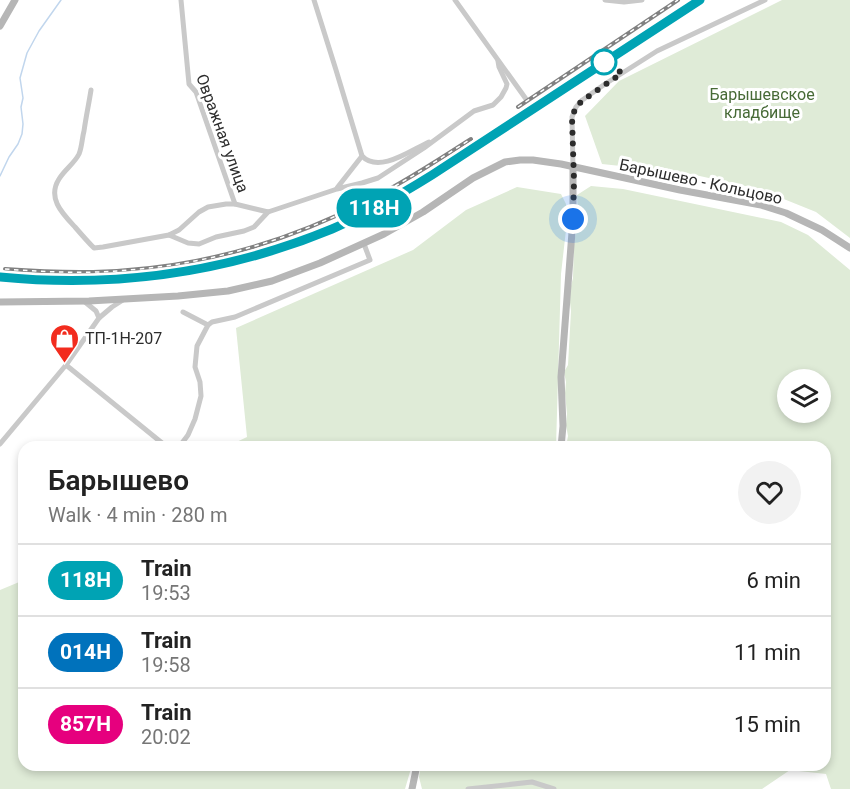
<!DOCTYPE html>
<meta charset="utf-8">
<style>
:root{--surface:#fff;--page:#f2f2f2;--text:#222;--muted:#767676;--line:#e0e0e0}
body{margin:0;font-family:Roboto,sans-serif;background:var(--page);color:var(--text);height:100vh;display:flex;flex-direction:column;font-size:22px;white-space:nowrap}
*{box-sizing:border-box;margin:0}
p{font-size:20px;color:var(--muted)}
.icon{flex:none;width:33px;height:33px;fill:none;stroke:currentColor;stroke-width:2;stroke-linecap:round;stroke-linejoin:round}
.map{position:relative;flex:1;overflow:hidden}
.drawer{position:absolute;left:18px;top:441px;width:813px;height:330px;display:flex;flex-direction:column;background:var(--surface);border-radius:18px;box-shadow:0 3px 9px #0003}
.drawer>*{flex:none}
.badge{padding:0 12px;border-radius:20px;font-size:21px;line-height:39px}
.controls{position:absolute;left:777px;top:369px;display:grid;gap:12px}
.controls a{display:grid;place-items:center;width:54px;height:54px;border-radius:50%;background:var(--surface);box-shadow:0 3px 9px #0003;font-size:30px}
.you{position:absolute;width:30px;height:30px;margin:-15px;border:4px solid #fff;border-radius:50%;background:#1a73e8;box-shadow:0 0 0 9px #1a73e833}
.map>.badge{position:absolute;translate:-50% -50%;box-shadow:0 0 0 3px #fff}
.round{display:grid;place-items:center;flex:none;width:63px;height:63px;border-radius:32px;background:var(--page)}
.head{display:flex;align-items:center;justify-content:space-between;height:102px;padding:0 30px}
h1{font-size:28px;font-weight:600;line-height:45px}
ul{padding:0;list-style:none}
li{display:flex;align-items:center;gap:18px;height:72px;padding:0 30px;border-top:2px solid var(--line)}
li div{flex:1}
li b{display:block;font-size:22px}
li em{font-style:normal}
li .badge{min-width:66px;font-weight:700;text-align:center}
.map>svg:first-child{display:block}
.green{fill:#dfebd7;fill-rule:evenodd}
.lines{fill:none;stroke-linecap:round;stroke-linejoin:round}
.stream{stroke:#c1d6ed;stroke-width:1.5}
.minor{stroke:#c9c9c9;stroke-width:5}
.secondary{stroke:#b6b6b6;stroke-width:7}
.rail-casing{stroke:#818181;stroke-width:4}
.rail{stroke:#fff;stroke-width:1.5;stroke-dasharray:4.5;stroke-linecap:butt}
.line-casing{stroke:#fff;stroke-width:14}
.line{stroke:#00a3b4;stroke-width:9}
.walk{stroke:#2c2c2c;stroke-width:6;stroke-dasharray:0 10.8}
.stop-dot{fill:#fff;stroke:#00a3b4;stroke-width:3}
.labels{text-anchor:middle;stroke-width:6;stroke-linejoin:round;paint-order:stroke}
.park-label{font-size:16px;fill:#476a36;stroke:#fff}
.street-label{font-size:16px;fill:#2c2c2c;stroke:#fff}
.poi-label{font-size:16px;fill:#2c2c2c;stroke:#fff;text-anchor:start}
</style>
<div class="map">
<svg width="850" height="789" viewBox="0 0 850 789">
<rect width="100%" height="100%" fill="#fff"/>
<g class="green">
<path d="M782,0H850V238L816,212L759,189L686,173L602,164L585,116L619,81Z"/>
<path d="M591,186L623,189L781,222L808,235L850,270V789H831L826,774L790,770L762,789H422L419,777L421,765H825V447H566L568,436L566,425L567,414L565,393L566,382L564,372L568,365L571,311L569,294L573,278L574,245L578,217L577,195ZM788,380H820V412H788Z"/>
<path d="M517,187L561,194L566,204L567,221L561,274L556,447H228V446L247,437L236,328L413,250L466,210Z"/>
<path d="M24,580V765H412L405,789H0V590Z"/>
</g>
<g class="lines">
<path class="stream" d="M0,176L9,157L18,144L22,134L23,124L21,107L23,98L20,78L27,53L39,31L61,0"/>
<g class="minor">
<path d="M181,0L189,84L196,92L235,204"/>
<path d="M314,0L336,70L362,156"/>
<path d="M455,0L526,99"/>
<path d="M605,0L624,2L642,0"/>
<path d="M91,90C89,103 86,117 84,131C82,138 82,147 79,154C74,164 65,169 59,179C47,198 62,213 75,227C81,234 87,241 94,248L103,247L169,235L179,230L199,212L208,207L226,204H235L268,212L337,189L362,183L378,178L424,148L474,111L493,105L501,97L506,88L507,84L499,67L498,61"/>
<path d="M362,156C379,174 411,150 429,142"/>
<path d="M573,168L572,117L576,107L581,101L605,84L657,51L765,0"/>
<path d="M337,188L362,156"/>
<path d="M169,235L188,243L199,244L216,237L244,231L254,227L268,212"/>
<path d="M85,302L96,311L99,318"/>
<path d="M208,325L212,322L235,317L370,260L364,244"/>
<path d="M66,365L167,447"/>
<path d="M0,444L66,365L99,318L112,307L123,300"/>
<path d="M179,447L188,435L195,419L201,396L200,382L195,367L197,346L208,325L183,312"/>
<path d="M21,577L24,576"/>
<path d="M468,789L532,782L554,789"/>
</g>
<g class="secondary">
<path d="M0,26L15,0"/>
<path d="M0,302L89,301L178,296L228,291L272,281L320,263L384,234L423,212L473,178L505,162L520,160H533L561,164L680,190L761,205L786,213L822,230L850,248"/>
<path d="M561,447L563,426L561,377L573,219V168"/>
<path d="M412,789L417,765"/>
</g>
<defs>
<g id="rail">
<path d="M518,107L678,0"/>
<path d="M5,269C46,272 87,274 128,270C210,264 292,239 365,202C402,184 436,161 471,139"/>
<path d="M0,277C113,288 226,273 332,229C367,214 400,195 432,175L700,0"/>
</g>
</defs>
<use href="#rail" class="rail-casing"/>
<use href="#rail" class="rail"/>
</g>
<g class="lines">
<defs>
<path id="line" d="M0,277C113,288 226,273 332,229C367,214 400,195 432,175L700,0"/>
</defs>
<use href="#line" class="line-casing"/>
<use href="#line" class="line"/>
<path class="walk" d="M573,219L574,181L572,117L576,107L582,101L622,73L604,62"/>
</g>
<defs>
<symbol id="shop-pin" viewBox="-11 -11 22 30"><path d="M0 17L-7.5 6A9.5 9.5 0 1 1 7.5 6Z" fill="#f22c1e" stroke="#fff"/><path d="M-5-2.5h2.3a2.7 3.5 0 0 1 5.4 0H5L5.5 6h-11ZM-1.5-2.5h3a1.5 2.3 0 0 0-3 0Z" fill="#fff"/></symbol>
</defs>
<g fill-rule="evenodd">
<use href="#shop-pin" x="48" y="322" width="33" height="45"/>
</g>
<circle class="stop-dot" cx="604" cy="62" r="12"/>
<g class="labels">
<g class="park-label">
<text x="762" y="100">Барышевское<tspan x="762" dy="18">кладбище</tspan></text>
</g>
<g class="street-label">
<text transform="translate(223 133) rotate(70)" y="6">Овражная улица</text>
<text transform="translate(701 181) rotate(12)" y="6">Барышево - Кольцово</text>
</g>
<g class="poi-label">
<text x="85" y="344">ТП-1Н-207</text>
</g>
</g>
</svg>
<div class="controls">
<a><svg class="icon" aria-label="layers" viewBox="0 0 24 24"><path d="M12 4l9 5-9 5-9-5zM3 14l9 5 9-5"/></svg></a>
</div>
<div class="you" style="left:573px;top:219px"></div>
<b class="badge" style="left:374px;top:208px;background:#00a3b4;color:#fff">118Н</b>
<section class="drawer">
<div class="head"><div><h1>Барышево</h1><p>Walk · 4 min · 280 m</p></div><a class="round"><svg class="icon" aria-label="heart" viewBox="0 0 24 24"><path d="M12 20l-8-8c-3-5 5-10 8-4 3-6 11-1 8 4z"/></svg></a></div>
<ul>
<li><span class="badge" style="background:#00a3b4;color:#fff">118Н</span><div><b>Train</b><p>19:53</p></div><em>6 min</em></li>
<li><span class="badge" style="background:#0072bc;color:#fff">014Н</span><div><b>Train</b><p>19:58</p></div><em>11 min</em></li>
<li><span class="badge" style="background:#e6007e;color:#fff">857Н</span><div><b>Train</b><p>20:02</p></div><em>15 min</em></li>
</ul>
</section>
</div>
